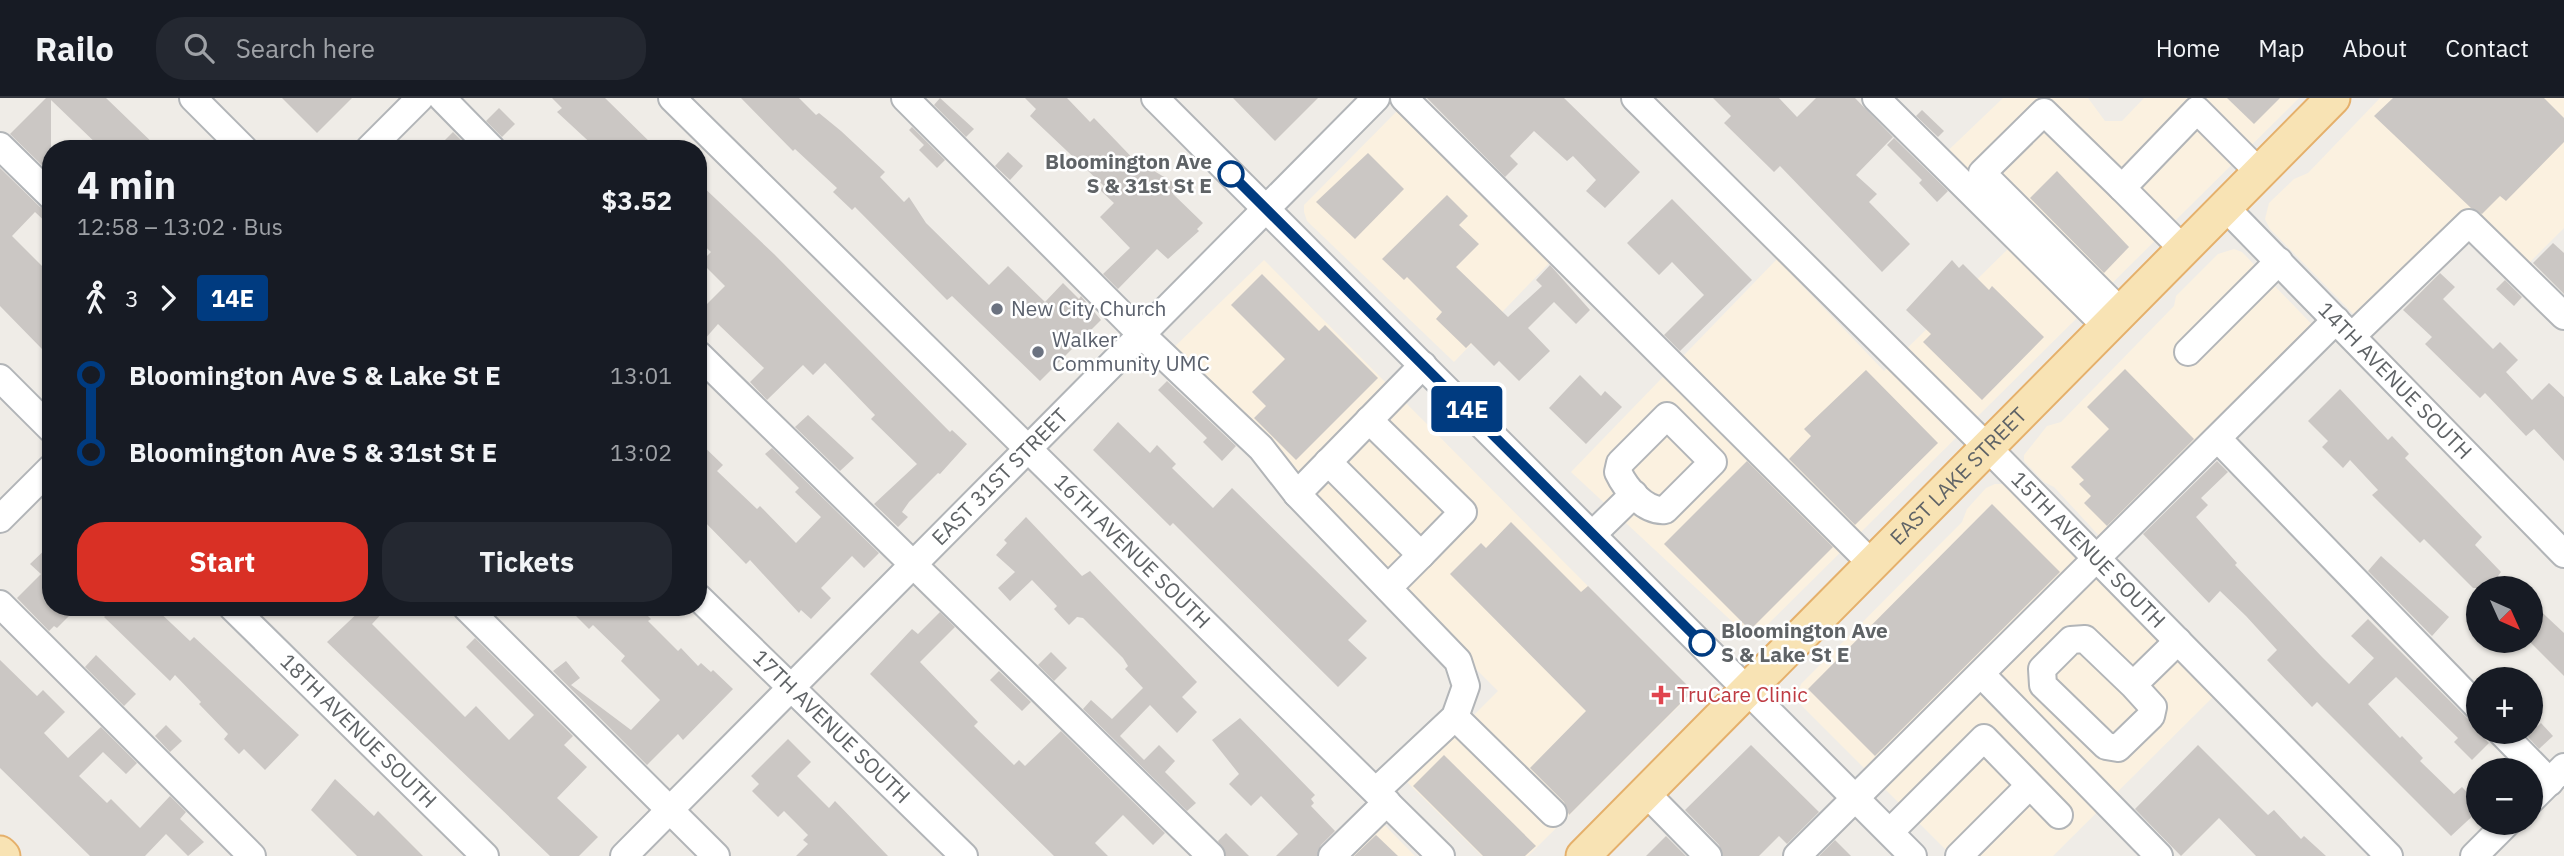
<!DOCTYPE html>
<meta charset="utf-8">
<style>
:root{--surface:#171b24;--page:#242831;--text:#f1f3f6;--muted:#9ea1a6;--line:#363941;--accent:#d93025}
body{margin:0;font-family:"IBM Plex Sans",sans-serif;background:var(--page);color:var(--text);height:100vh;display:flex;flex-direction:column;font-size:26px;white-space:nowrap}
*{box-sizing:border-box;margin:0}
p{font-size:23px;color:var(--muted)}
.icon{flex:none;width:38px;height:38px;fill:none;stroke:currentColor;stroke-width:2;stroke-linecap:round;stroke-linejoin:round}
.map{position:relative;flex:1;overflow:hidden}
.panel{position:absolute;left:42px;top:42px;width:665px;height:476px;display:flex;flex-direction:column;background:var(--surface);border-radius:28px;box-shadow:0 2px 5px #0004}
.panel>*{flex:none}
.badge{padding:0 14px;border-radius:5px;font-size:24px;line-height:46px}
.needle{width:46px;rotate:135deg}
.buttons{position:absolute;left:2466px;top:478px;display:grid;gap:14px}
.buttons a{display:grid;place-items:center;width:77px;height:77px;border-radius:50%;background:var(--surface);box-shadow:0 2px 5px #0004;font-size:35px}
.map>.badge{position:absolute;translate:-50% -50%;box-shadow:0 0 0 4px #fff}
.legs{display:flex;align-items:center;gap:10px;height:77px;padding:0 35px;font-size:23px}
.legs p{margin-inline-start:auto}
.head{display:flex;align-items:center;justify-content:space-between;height:119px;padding:0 35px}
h1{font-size:38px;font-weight:700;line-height:52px}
.primary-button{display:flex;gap:14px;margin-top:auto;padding:14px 35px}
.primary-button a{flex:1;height:80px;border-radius:28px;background:var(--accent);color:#fff;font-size:28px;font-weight:700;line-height:80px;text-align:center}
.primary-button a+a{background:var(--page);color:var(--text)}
ul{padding:0 35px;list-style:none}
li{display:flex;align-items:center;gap:24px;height:77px;font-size:26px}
li i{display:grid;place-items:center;width:10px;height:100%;margin:0 9px;background:currentColor}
li i::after{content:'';width:18px;height:18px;margin:-9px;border:5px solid;border-radius:50%;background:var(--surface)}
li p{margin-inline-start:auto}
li:first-child i{background:linear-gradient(#0000 50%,currentColor 0)}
li:last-child i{background:linear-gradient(currentColor 50%,#0000 0)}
header{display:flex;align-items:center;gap:42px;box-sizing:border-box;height:98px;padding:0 35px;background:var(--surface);border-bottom:2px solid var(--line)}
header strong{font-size:33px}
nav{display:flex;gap:38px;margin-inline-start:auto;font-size:24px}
.search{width:490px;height:63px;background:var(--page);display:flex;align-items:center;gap:18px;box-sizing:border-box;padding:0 24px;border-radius:28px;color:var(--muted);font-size:26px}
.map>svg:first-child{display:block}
.commercial{fill:#fbf1e0}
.building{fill:#cbc7c4}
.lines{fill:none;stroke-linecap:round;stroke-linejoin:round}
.minor-casing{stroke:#b2b5b8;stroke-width:30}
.major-casing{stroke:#e5b06b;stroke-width:37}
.minor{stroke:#fff;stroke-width:26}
.major{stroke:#f8e3b4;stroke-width:33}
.line-1-casing{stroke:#fff;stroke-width:16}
.line-1{stroke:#003b80;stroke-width:10}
.stop-1-dot{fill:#fff;stroke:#003b80;stroke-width:3.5}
.worship-dot{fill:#6b7280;stroke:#fff;stroke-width:2.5}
.health-dot{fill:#e0444e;stroke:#fff;stroke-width:2.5}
.labels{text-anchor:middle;stroke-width:5;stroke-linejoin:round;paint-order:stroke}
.stop-label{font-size:21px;font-weight:bold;fill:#5f6366;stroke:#fff;text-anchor:end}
.worship-label{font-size:21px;fill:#5b616d;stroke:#fff;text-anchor:start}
.street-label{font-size:21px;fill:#5f6366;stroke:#fff}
.health-label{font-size:21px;fill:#be3a42;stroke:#fff;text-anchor:start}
</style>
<header>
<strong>Railo</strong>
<div class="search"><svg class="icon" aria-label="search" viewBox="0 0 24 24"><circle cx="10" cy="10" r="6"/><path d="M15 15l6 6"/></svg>Search here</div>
<nav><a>Home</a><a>Map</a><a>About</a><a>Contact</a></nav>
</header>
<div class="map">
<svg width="2564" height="758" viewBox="0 0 2564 758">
<rect width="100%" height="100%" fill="#efece7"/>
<g class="commercial">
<path d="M2003,0H2088L2105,23H2122L2144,0H2299L1752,542L1571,374L1777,161L1884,273L2014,145L1935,65Z"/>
<path d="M2380,0H2564V130L2519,175L2473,128L2370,233L2270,131L2265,121L2269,105L2294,81L2308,75Z"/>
<path d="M1405,5L1558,156L1454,264L1307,123L1304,114V107Z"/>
<path d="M2234,151L2242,154L2325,240L2115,455L2054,389L2044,384L2024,363V357L2047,328L2061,324L2174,208L2176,198L2218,156Z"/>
<path d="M1264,162L1693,594L1528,758H1482L1407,684L1498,593L1163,260Z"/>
<path d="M1995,386H2005L2213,599L2053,758H1952L1801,607L1798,595L1801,586L1962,424L1967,411L1986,390Z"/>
<path d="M1369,711L1415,758H1322Z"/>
</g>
<g class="building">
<path d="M46,0H106L159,51H102L51,2V76L10,36Z"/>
<path d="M282,0H352L317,35Z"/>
<path d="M552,0H605L657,51H597L557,14L562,10Z"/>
<path d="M741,0H799L816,17L819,15L841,33L885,74L880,79L904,104L909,99L926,125L989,187L1008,168L1045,204L1063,185L1079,201L1081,198L1101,222L1040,283L952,198L947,202L855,109L852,112L833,94L837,90L795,51L793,53Z"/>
<path d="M940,0L974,31L966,39L934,7Z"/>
<path d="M1025,0H1067L1090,24L1094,20L1145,73L1149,70L1181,89L1173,96L1203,125L1197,131L1199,133L1168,161L1157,151L1118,191L1103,176L1130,150L1100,119L1114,105L1100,92L1104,88L1030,18L1036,11Z"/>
<path d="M1233,0H1318L1275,43Z"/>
<path d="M1427,0H1564L1640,74L1605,110L1586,93L1596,82L1573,58L1567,63L1534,33L1510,58L1518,66L1505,79Z"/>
<path d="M1713,0H1779L1797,19L1816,0H1855L1893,39L1856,77L1877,96L1869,104L1910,146L1882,174L1780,68L1774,74L1724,25L1731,18Z"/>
<path d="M2227,0H2280L2254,26Z"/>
<path d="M2393,0H2544L2564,20V44L2506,103L2500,98L2482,116L2471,110L2374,18Z"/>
<path d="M499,10L515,26L502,39L486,23Z"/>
<path d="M1922,12L1944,33L1938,39L1916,18Z"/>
<path d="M912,29L945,62L937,70L919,52L924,47L909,32Z"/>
<path d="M453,34L470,51H436Z"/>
<path d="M1894,40L1948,93L1937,104L1919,85L1922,82L1887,47Z"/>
<path d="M1008,54L1023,68L1010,82L995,68Z"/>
<path d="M1368,55L1404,91L1355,141L1316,104Z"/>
<path d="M0,70L40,109L51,113V129L35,114L12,138L51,177V242L42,251L0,208Z"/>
<path d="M2057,73L2129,149L2104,175L2030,100Z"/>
<path d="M698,84L774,156L950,334L952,332L967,346L940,376L938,375L909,404L902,414L908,419L898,429L874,406L917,366L871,321L875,317L825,265L813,277L803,267L767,302L750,284L764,270L718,226L704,242L698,241V215L725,188L701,164L711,154L698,142Z"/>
<path d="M1447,97L1468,118L1459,127L1479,146L1456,169L1508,219L1542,188L1536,182L1550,167L1590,212L1576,226L1554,204L1528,230L1550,253L1519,283L1499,263L1494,268L1471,245L1466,250L1436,221L1442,214L1407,179L1404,182L1382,161Z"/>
<path d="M1672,101L1752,182L1680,253L1664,237L1704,197L1672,164L1659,177L1627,145Z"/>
<path d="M2553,145L2564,155V196L2533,165Z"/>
<path d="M1952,162L1959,170L1963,166L1989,192L1992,188L2044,239L1982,302L1923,244L1931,236L1906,212Z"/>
<path d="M2440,175L2455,189L2443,201L2493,251L2500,244L2518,262L2506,274L2532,302L2549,285L2564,299V363L2534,331L2526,338L2485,295L2480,300L2425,246L2432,239L2403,212Z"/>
<path d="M1262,176L1319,233L1325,227L1378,280L1296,362L1254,320L1266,308L1252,294L1285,261L1231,207Z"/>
<path d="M2505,182L2522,199L2514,208L2496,191Z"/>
<path d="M2125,271L2194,341L2107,428L2084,405L2091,398L2079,386L2084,382L2071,369L2109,331L2087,309Z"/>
<path d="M1866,272L1938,345L1855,427L1789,361L1811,338L1804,331Z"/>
<path d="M1580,277L1601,298L1605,293L1622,309L1586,346L1549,310Z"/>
<path d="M1167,283L1236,348L1222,363L1203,344L1207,340L1158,292Z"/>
<path d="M2340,291L2388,342L2392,338L2409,356L2405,360L2482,439L2475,447L2501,474L2498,478L2510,490H2473L2424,441L2420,445L2372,397L2378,392L2350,362L2343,370L2322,349L2328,343L2308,323Z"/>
<path d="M808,317L854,360L840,373L795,329Z"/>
<path d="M1118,324L1150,355L1157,347L1176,366L1172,370L1213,410L1232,390L1367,523L1348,542L1367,560L1338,589L1173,425L1170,428L1093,352Z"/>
<path d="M698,343L723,367L717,373L757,411L760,408L796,445L821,419L795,394L799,390L765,356L772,350L879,455L864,470L852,458L821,490L831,500L811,521L801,512L799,515L750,462L746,466L698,417Z"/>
<path d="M1747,363L1833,449L1750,532L1664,446Z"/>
<path d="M2217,363L2228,374L2201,400L2208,407L2196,419L2237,465L2235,467L2322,559L2349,586L2374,560L2351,538L2368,521L2467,620L2478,624V634L2489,645L2472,662L2454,644L2458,640L2396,579L2368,606L2400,640L2402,638L2423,660L2420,663L2454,696L2462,689L2478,706V713L2451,738L2317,604L2312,609L2267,562L2277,552L2246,518L2220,493L2209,505L2143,436Z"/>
<path d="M1992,406L2060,474L1875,658L1808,591Z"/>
<path d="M1026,419L1082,478L1090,473L1197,584L1182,599L1197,614L1177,635L1150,607L1120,638L1144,662L1159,647L1175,663L1165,674L1196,705L1187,713L1083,611L1091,602L1112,621L1143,590L1125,571L1128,568L1123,560L1083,520L1077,519L1069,527L1054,511L1057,508L1032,482L1010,503L998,490L1015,474L996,457L1007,445L1004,442Z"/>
<path d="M1511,424L1581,494L1588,488L1693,593L1569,717L1564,704L1530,670L1586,613L1450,476L1481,445L1486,450Z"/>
<path d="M51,446V509H78L57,530L54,528L49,533L17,500L41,476L30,466Z"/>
<path d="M2381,458L2449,519L2432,538L2368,473Z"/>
<path d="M2530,503L2564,535V578L2530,544Z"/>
<path d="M114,509H154L190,543L194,539L299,637L265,672L244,651L239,656L224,641L228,636L199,606L201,604L175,577L170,583L104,519Z"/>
<path d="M364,509H388L372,526L465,619L476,608L509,642L534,617L466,549L475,540L573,638L564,647L587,669L557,700L598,739L579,758H550L327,544Z"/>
<path d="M567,509H639L651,521L648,523L678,553L681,550L698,568L701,565L711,574L713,572L733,591L683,642L678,636L647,667L553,573L566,563L580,580L571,587L631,632L660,602L621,563L625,558L593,527L589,531Z"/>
<path d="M940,514L955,529L920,564L978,624L974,628L1014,667L1019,662L1025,668L1061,633L1165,735L1153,747L1123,717L1095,745L1108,758H1054L870,576L912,531L918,536Z"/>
<path d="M1051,554L1067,570L1054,583L1038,567Z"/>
<path d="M96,557L136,596L124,608L85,569Z"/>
<path d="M0,562L37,598L43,592L65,614L44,635L68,660L101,629L137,665L126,676L103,654L79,678L107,705L111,701L140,730L170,698L186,714L180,721L204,744L188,758L166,736L145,758H90L0,670Z"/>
<path d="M999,573L1031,604L1022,613L990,582Z"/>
<path d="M1240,620L1315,697L1311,701L1314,705L1311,708L1335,733L1321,747L1317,758H1276L1298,736L1261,698L1251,708L1229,686L1239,676L1212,642Z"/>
<path d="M2541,625L2553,638L2539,651L2527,638Z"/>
<path d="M166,627L182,643L170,654L155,638Z"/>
<path d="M788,641L811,664L797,678L829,710L835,703L888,758H796L808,746L803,742L808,737L784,713L778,719L752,693L759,686L751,678Z"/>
<path d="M1751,647L1819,714L1787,746L1779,738L1759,758H1723L1719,747L1685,712Z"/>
<path d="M2198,647L2268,717L2274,712L2301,741L2304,738L2326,758H2256L2219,720L2181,758L2135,711Z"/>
<path d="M1444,657L1536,748L1525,758H1483L1413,688Z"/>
<path d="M335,681L374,718L378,713L423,758H357L311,712Z"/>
<path d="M1226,735L1249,758H1226L1218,743Z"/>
<path d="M1376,737L1398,758H1354Z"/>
<path d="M1666,738L1686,758H1646Z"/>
<path d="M1835,742L1851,758H1819Z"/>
</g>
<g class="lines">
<defs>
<g id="minor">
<path d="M193,0L244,51"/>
<path d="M442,0L492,51"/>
<path id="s1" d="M672,0L1441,758"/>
<path d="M905,0L1142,237L1261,350L1297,396L1458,563L1466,588L1455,619L1376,693"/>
<path d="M1155,0L1913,758"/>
<path d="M1404,0L1872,466"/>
<path id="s2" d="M1635,0L1987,349L2389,758"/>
<path d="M1876,0L2106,228"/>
<path d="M0,48L51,98"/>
<path d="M369,51L420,0"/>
<path id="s3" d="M2225,109L2564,456"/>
<path d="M2183,151L2122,90L2197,12L2259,74"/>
<path d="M2120,213L1982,75L2044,14L2122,90"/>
<path d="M2352,238L2469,125L2564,218"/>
<path d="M2188,254L2279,163"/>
<path d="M698,256L1211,758"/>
<path d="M0,280L51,331"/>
<path d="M1667,318L1713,364L1665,412C1645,414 1626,391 1618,374L1620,365Z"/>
<path d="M1369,322L1463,414L1421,457"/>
<path d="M2218,341L2478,609"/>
<path d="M1328,364L1421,457L1388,490"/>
<path d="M1297,396L1423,267"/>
<path d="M0,421L51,370"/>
<path d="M1593,436L1634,396"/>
<path id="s4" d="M698,499L964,758"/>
<path d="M0,506L252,758"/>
<path id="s5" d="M232,509L485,758"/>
<path d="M466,509L716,758"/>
<path d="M1981,576L2159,758"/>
<path d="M2133,587L2153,609L2151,618L2118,650L2106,648L2043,587L2042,571L2071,542L2085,541L2133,587L2178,543"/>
<path d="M1455,619L1553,715"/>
<path d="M2501,634L2550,684"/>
<path d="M1646,695L1708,758"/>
<path d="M2530,703L2564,669"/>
<path d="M1890,734L1984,640L2059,717"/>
<path id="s6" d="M624,758L1376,0"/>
<path d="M1332,758L1387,704"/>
<path d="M1797,758L2336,222"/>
<path d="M1959,758L2029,688"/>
<path d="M2474,758L2508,724"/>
</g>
<g id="major">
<path d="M0,755L3,758"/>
<path id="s7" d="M1583,758L2333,0"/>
</g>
</defs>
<use href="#minor" class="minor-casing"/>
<use href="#major" class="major-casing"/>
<use href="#minor" class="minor"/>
<use href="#major" class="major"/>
</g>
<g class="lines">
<defs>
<path id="line-1" d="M1231,76L1702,545"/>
</defs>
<use href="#line-1" class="line-1-casing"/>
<use href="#line-1" class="line-1"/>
</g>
<g class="stop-1-dot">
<circle cx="1231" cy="76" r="12"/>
<circle cx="1702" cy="545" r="12"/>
</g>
<g class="worship-dot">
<circle cx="997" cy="211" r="7"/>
<circle cx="1038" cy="254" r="7"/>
</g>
<path class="health-dot" d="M1657.5 586.5h7v7h7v7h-7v7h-7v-7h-7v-7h7z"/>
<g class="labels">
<g class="stop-label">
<text x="1212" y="71">Bloomington Ave<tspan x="1212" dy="24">S &amp; 31st St E</tspan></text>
<text x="1721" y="540" text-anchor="start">Bloomington Ave<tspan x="1721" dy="24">S &amp; Lake St E</tspan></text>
</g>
<g class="worship-label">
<text x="1011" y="218">New City Church</text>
<text x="1052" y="249">Walker<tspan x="1052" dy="24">Community UMC</tspan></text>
</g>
<g class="street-label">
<text dy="7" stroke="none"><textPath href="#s3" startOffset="243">14TH AVENUE SOUTH</textPath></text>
<text dy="7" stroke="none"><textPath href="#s7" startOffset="534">EAST LAKE STREET</textPath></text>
<text dy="7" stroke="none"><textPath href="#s6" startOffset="534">EAST 31ST STREET</textPath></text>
<text dy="7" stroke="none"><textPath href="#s1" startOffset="646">16TH AVENUE SOUTH</textPath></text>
<text dy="7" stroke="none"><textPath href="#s2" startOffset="640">15TH AVENUE SOUTH</textPath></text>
<text dy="7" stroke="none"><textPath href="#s4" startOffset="186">17TH AVENUE SOUTH</textPath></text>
<text dy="7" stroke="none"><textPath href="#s5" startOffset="177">18TH AVENUE SOUTH</textPath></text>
</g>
<g class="health-label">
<text x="1677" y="604">TruCare Clinic</text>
</g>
</g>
</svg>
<div class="buttons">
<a><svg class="needle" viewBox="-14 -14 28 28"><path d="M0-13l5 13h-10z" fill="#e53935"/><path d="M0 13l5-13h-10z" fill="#9ea1a6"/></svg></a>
<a>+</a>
<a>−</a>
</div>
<b class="badge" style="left:1467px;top:311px;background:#003b80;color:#fff">14E</b>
<section class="panel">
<div class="head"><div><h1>4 min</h1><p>12:58 – 13:02 · Bus</p></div><b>$3.52</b></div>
<div class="legs"><svg class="icon" aria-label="walk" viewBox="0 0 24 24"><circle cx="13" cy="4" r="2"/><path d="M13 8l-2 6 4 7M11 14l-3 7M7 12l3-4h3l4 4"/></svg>3<svg class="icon" aria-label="forward" viewBox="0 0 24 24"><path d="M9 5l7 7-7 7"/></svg><b class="badge" style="background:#003b80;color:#fff">14E</b></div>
<ul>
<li><i style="color:#003b80"></i><b>Bloomington Ave S &amp; Lake St E</b><p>13:01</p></li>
<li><i style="color:#003b80"></i><b>Bloomington Ave S &amp; 31st St E</b><p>13:02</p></li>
</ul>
<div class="primary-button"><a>Start</a><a>Tickets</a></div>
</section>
</div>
